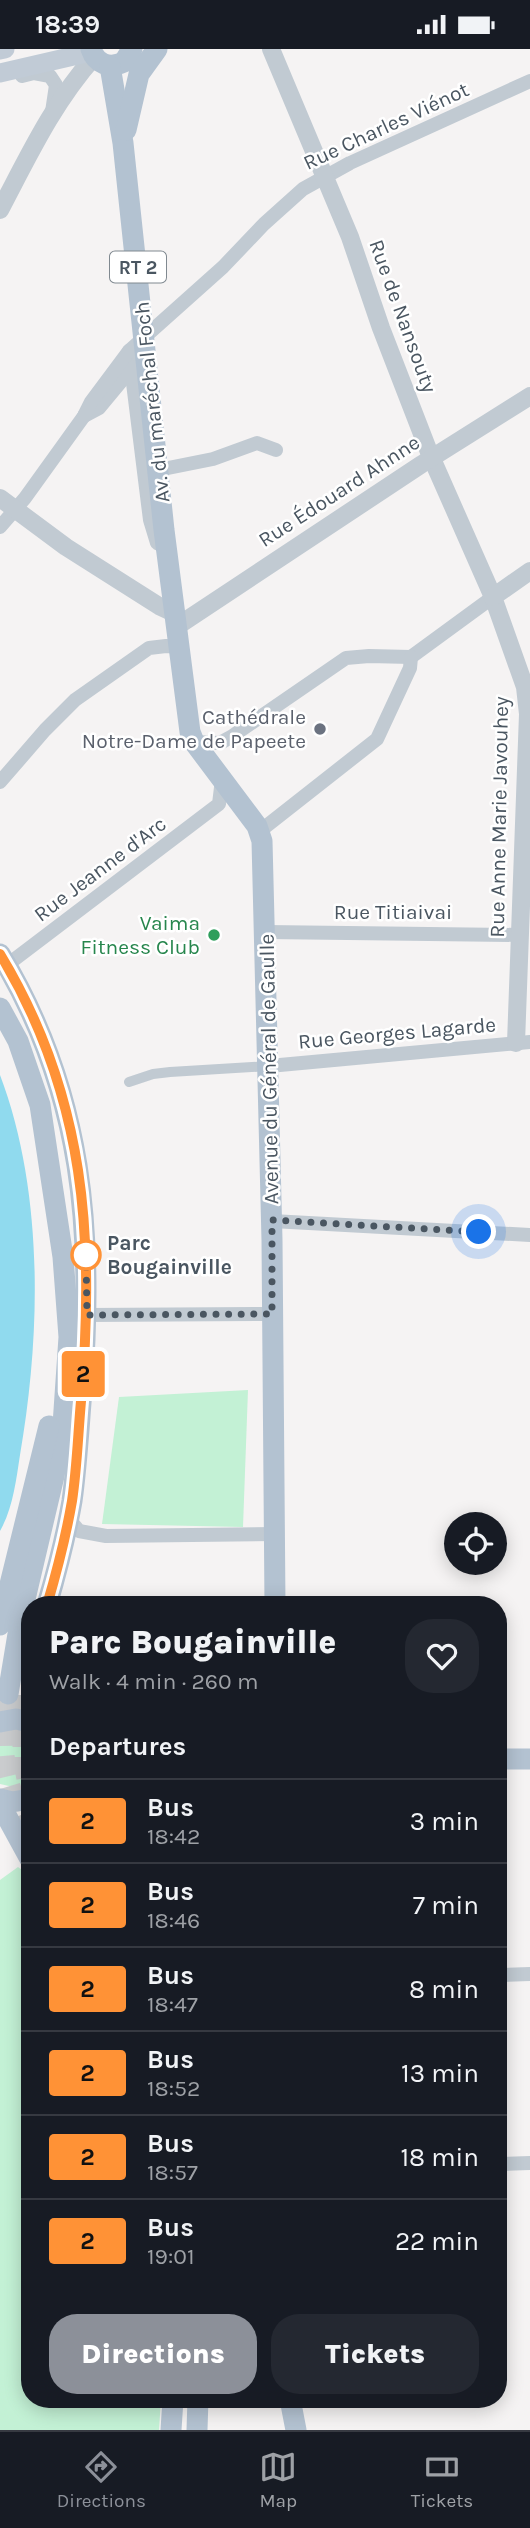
<!DOCTYPE html>
<meta charset="utf-8">
<style>
:root{--surface:#171b24;--page:#242831;--text:#f1f3f6;--muted:#9ea1a6;--line:#363941;--accent:#8c9099}
body{margin:0;font-family:Karla,sans-serif;background:var(--page);color:var(--text);height:100vh;display:flex;flex-direction:column;font-size:26px;white-space:nowrap}
*{box-sizing:border-box;margin:0}
p{font-size:23px;color:var(--muted)}
.icon{flex:none;width:38px;height:38px;fill:none;stroke:currentColor;stroke-width:2;stroke-linecap:round;stroke-linejoin:round}
.map{position:relative;flex:1;overflow:hidden}
.side{position:absolute;left:21px;top:1547px;width:486px;height:812px;display:flex;flex-direction:column;background:var(--surface);border-radius:28px;box-shadow:0 4px 18px #0003}
.side>*{flex:none}
.badge{padding:0 14px;border-radius:5px;font-size:24px;line-height:46px}
.fabs{position:absolute;left:444px;top:1463px;display:grid;gap:14px}
.fabs a{display:grid;place-items:center;width:63px;height:63px;border-radius:50%;background:var(--surface);box-shadow:0 4px 18px #0003;font-size:35px}
.you{position:absolute;width:35px;height:35px;margin:-18px;border:5px solid #fff;border-radius:50%;background:#1a73e8;box-shadow:0 0 0 10px #1a73e833}
.map>.badge{position:absolute;translate:-50% -50%;box-shadow:0 0 0 4px #fff}
h2{padding:0 28px;font-size:26px;line-height:63px}
.round{display:grid;place-items:center;flex:none;width:74px;height:74px;border-radius:28px;background:var(--page)}
.head{display:flex;align-items:center;justify-content:space-between;height:119px;padding:0 28px}
h1{font-size:33px;font-weight:800;line-height:52px}
.button{display:flex;gap:14px;margin-top:auto;padding:14px 28px}
.button a{flex:1;height:80px;border-radius:28px;background:var(--accent);color:#fff;font-size:28px;font-weight:800;line-height:80px;text-align:center}
.button a+a{background:var(--page);color:var(--text)}
ul{padding:0;list-style:none}
li{display:flex;align-items:center;gap:21px;height:84px;padding:0 28px;border-top:2px solid var(--line)}
li div{flex:1}
li b{display:block;font-size:26px}
li em{font-style:normal}
li .badge{min-width:77px;font-weight:700;text-align:center}
.status{display:flex;justify-content:space-between;align-items:center;height:49px;padding:0 35px;background:var(--surface);direction:ltr}
.status svg{height:19px;fill:currentColor}
.tab-bar{display:flex;justify-content:space-around;align-items:center;height:98px;border-top:2px solid var(--line);background:var(--surface);font-size:19px;color:var(--muted)}
.tab-bar a{display:grid;justify-items:center;gap:4px}
.tab-bar .current{color:var(--accent)}
.map>svg:first-child{display:block}
.green{fill:#c3f1d5}
.water{fill:#90daee}
.lines{fill:none;stroke-linecap:round;stroke-linejoin:round}
.primary-tunnel{stroke:#caccce;stroke-width:21;stroke-dasharray:21 10;stroke-linecap:butt}
.pedestrian{stroke:#c1cad2;stroke-width:10}
.minor{stroke:#c1cad2;stroke-width:14}
.tertiary{stroke:#c1cad2;stroke-width:18}
.secondary{stroke:#c1cbd6;stroke-width:19}
.primary{stroke:#b3c2d1;stroke-width:21}
.line-casing{stroke:#fff;stroke-width:16}
.line{stroke:#ff9236;stroke-width:10}
.walk{stroke:#4a5661;stroke-width:7;stroke-dasharray:0 12.6}
.worship-dot{fill:#6b7280;stroke:#fff;stroke-width:2.5}
.leisure-dot{fill:#2e9e5b;stroke:#fff;stroke-width:2.5}
.stop-dot{fill:#fff;stroke:#ff9236;stroke-width:3.5}
.labels{text-anchor:middle;stroke-width:5;stroke-linejoin:round;paint-order:stroke}
.shield{fill:#fff;stroke:#808990;stroke-width:2}
.shield-label{font-size:19px;font-weight:bold;fill:#4a5661}
.street-label{font-size:21px;fill:#4a5661;stroke:#fff}
.worship-label{font-size:21px;fill:#5b616d;stroke:#fff;text-anchor:end}
.leisure-label{font-size:21px;fill:#27864d;stroke:#fff;text-anchor:end}
.stop-label{font-size:21px;font-weight:bold;fill:#4a5661;stroke:#fff;text-anchor:start}
</style>
<div class="status"><b>18:39</b><svg viewBox="0 0 49 12"><path d="M0 12V9h3v3zM5 12V6h3v6zM10 12V3h3v9zM15 12V0h3v12zM26 1h20v11H26zM47 4h2v5h-2z"/></svg></div>
<div class="map">
<svg width="530" height="2381" viewBox="0 0 530 2381">
<rect width="100%" height="100%" fill="#f5f3f3"/>
<g class="green">
<path d="M248,1341L243,1478L102,1475L119,1348Z"/>
<path d="M12,1688L30,1692V1735L18,1739L0,1735V1692Z"/>
<path d="M18,1818L22,1821L30,1834V2350H161L159,2381H0V1831Z"/>
</g>
<path class="water" d="M0,1026C44,1142 41,1285 20,1406C16,1432 13,1459 0,1482Z"/>
<g class="lines">
<g class="primary-tunnel">
<path d="M8,1645C0,1703 1,1727 28,1779"/>
<path d="M23,1646V1709L30,1745"/>
</g>
<path class="pedestrian" d="M129,1033L153,1025L170,1023L269,1017"/>
<g class="minor">
<path d="M22,27L34,24L50,27L56,36L52,63"/>
<path d="M129,302L150,471L157,494L161,496"/>
<path d="M84,367L99,359L133,318"/>
<path d="M158,421L213,410L257,394L276,401"/>
<path d="M0,478L25,449L84,367L91,353L129,302L223,218L264,175L303,140L350,114L530,32"/>
<path d="M411,608L493,548"/>
<path d="M194,693L220,694L231,688L346,609L369,607L411,608"/>
<path d="M0,733L45,681L75,651L149,599L166,597L179,598"/>
<path d="M260,782L377,690L410,619L411,608"/>
<path d="M266,883L519,886"/>
<path d="M7,916L219,755L222,730"/>
<path d="M269,1017L530,993"/>
<path d="M272,1172L530,1186"/>
<path d="M87,1266L272,1265"/>
<path d="M69,1470L79,1482L106,1487L274,1485"/>
<path d="M499,1926L530,1925"/>
<path d="M499,2115L530,2114"/>
<path d="M198,2351L290,2350"/>
</g>
<g class="tertiary">
<path d="M271,0L350,188L381,279L429,403L493,548L525,638L528,665L516,994"/>
<path d="M0,161C28,108 53,54 94,8"/>
<path d="M0,449L66,498L159,557L174,564"/>
<path d="M493,548L530,522"/>
<path d="M176,578L422,415L530,347"/>
</g>
<g class="secondary">
<path d="M0,1L5,0"/>
<path d="M0,24L91,3"/>
</g>
<g class="primary">
<path d="M91,0C96,15 109,20 124,13L132,0"/>
<path d="M110,17L123,94L164,481L190,683L194,693L257,777L262,792L272,1191L275,1556"/>
<path d="M126,81L139,25L157,0"/>
<path d="M0,905C84,1044 94,1184 82,1341C79,1378 77,1416 72,1452C66,1487 57,1522 47,1556"/>
<path d="M0,959L18,992L40,1056L63,1208L69,1288L63,1376L54,1427L21,1567L8,1645"/>
<path d="M0,1576L49,1377"/>
<path d="M0,1673L16,1670L30,1673"/>
<path d="M499,1710H530"/>
<path d="M0,1750L12,1753L30,1750"/>
<path d="M0,1755L30,1810"/>
<path d="M290,2350L296,2381"/>
<path d="M171,2381L173,2350"/>
<path d="M197,2381L198,2350"/>
</g>
</g>
<g class="lines">
<defs>
<path id="line" d="M0,905C86,1047 95,1191 81,1352C78,1385 77,1419 72,1452C66,1487 57,1522 47,1556"/>
</defs>
<use href="#line" class="line-casing"/>
<use href="#line" class="line"/>
<path class="walk" d="M86,1206L87,1266L272,1265V1171L479,1183"/>
</g>
<circle class="worship-dot" cx="320" cy="680" r="7"/>
<circle class="leisure-dot" cx="214" cy="886" r="7"/>
<circle class="stop-dot" cx="86" cy="1206" r="14"/>
<g class="labels">
<rect class="shield" x="110" y="202.5" width="56" height="31" rx="5"/>
<g class="shield-label">
<text x="138" y="225">RT 2</text>
</g>
<g class="street-label">
<text transform="translate(386 77) rotate(-25)" y="7">Rue Charles Viénot</text>
<text transform="translate(403 267) rotate(70)" y="7">Rue de Nansouty</text>
<text transform="translate(152 353) rotate(-96)" y="7">Av. du maréchal Foch</text>
<text transform="translate(339 442) rotate(-33)" y="7">Rue Édouard Ahnne</text>
<text transform="translate(499 768) rotate(-89)" y="7">Rue Anne Marie Javouhey</text>
<text transform="translate(100 820) rotate(-37)" y="7">Rue Jeanne d'Arc</text>
<text x="393" y="870">Rue Titiaivai</text>
<text transform="translate(397 984) rotate(-5)" y="7">Rue Georges Lagarde</text>
<text transform="translate(269 1020) rotate(-91)" y="7">Avenue du Général de Gaulle</text>
</g>
<g class="worship-label">
<text x="306" y="675">Cathédrale<tspan x="306" dy="24">Notre-Dame de Papeete</tspan></text>
</g>
<g class="leisure-label">
<text x="200" y="881">Vaima<tspan x="200" dy="24">Fitness Club</tspan></text>
</g>
<g class="stop-label">
<text x="107" y="1201">Parc<tspan x="107" dy="24">Bougainville</tspan></text>
</g>
</g>
</svg>
<div class="fabs">
<a><svg class="icon" aria-label="locate" viewBox="0 0 24 24"><circle cx="12" cy="12" r="6"/><path d="M12 2v4M12 18v4M2 12h4M18 12h4"/></svg></a>
</div>
<div class="you" style="left:479px;top:1183px"></div>
<b class="badge" style="left:83px;top:1325px;background:#ff9236;color:#111">2</b>
<section class="side">
<div class="head"><div><h1>Parc Bougainville</h1><p>Walk · 4 min · 260 m</p></div><a class="round"><svg class="icon" aria-label="heart" viewBox="0 0 24 24"><path d="M12 20l-8-8c-3-5 5-10 8-4 3-6 11-1 8 4z"/></svg></a></div>
<h2>Departures</h2>
<ul>
<li><span class="badge" style="background:#ff9236;color:#111">2</span><div><b>Bus</b><p>18:42</p></div><em>3 min</em></li>
<li><span class="badge" style="background:#ff9236;color:#111">2</span><div><b>Bus</b><p>18:46</p></div><em>7 min</em></li>
<li><span class="badge" style="background:#ff9236;color:#111">2</span><div><b>Bus</b><p>18:47</p></div><em>8 min</em></li>
<li><span class="badge" style="background:#ff9236;color:#111">2</span><div><b>Bus</b><p>18:52</p></div><em>13 min</em></li>
<li><span class="badge" style="background:#ff9236;color:#111">2</span><div><b>Bus</b><p>18:57</p></div><em>18 min</em></li>
<li><span class="badge" style="background:#ff9236;color:#111">2</span><div><b>Bus</b><p>19:01</p></div><em>22 min</em></li>
</ul>
<div class="button"><a>Directions</a><a>Tickets</a></div>
</section>
</div>
<nav class="tab-bar">
<a class="current"><svg class="icon" aria-label="directions" viewBox="0 0 24 24"><path d="M12 3l9 9-9 9-9-9zM9 14v-3h6M13 9l2 2-2 2"/></svg>Directions</a>
<a><svg class="icon" aria-label="map" viewBox="0 0 24 24"><path d="M3 6l6-2 6 2 6-2v14l-6 2-6-2-6 2zM9 4v14M15 6v14"/></svg>Map</a>
<a><svg class="icon" aria-label="tickets" viewBox="0 0 24 24"><path d="M3 7h18v10H3zM15 7v10"/></svg>Tickets</a>
</nav>
